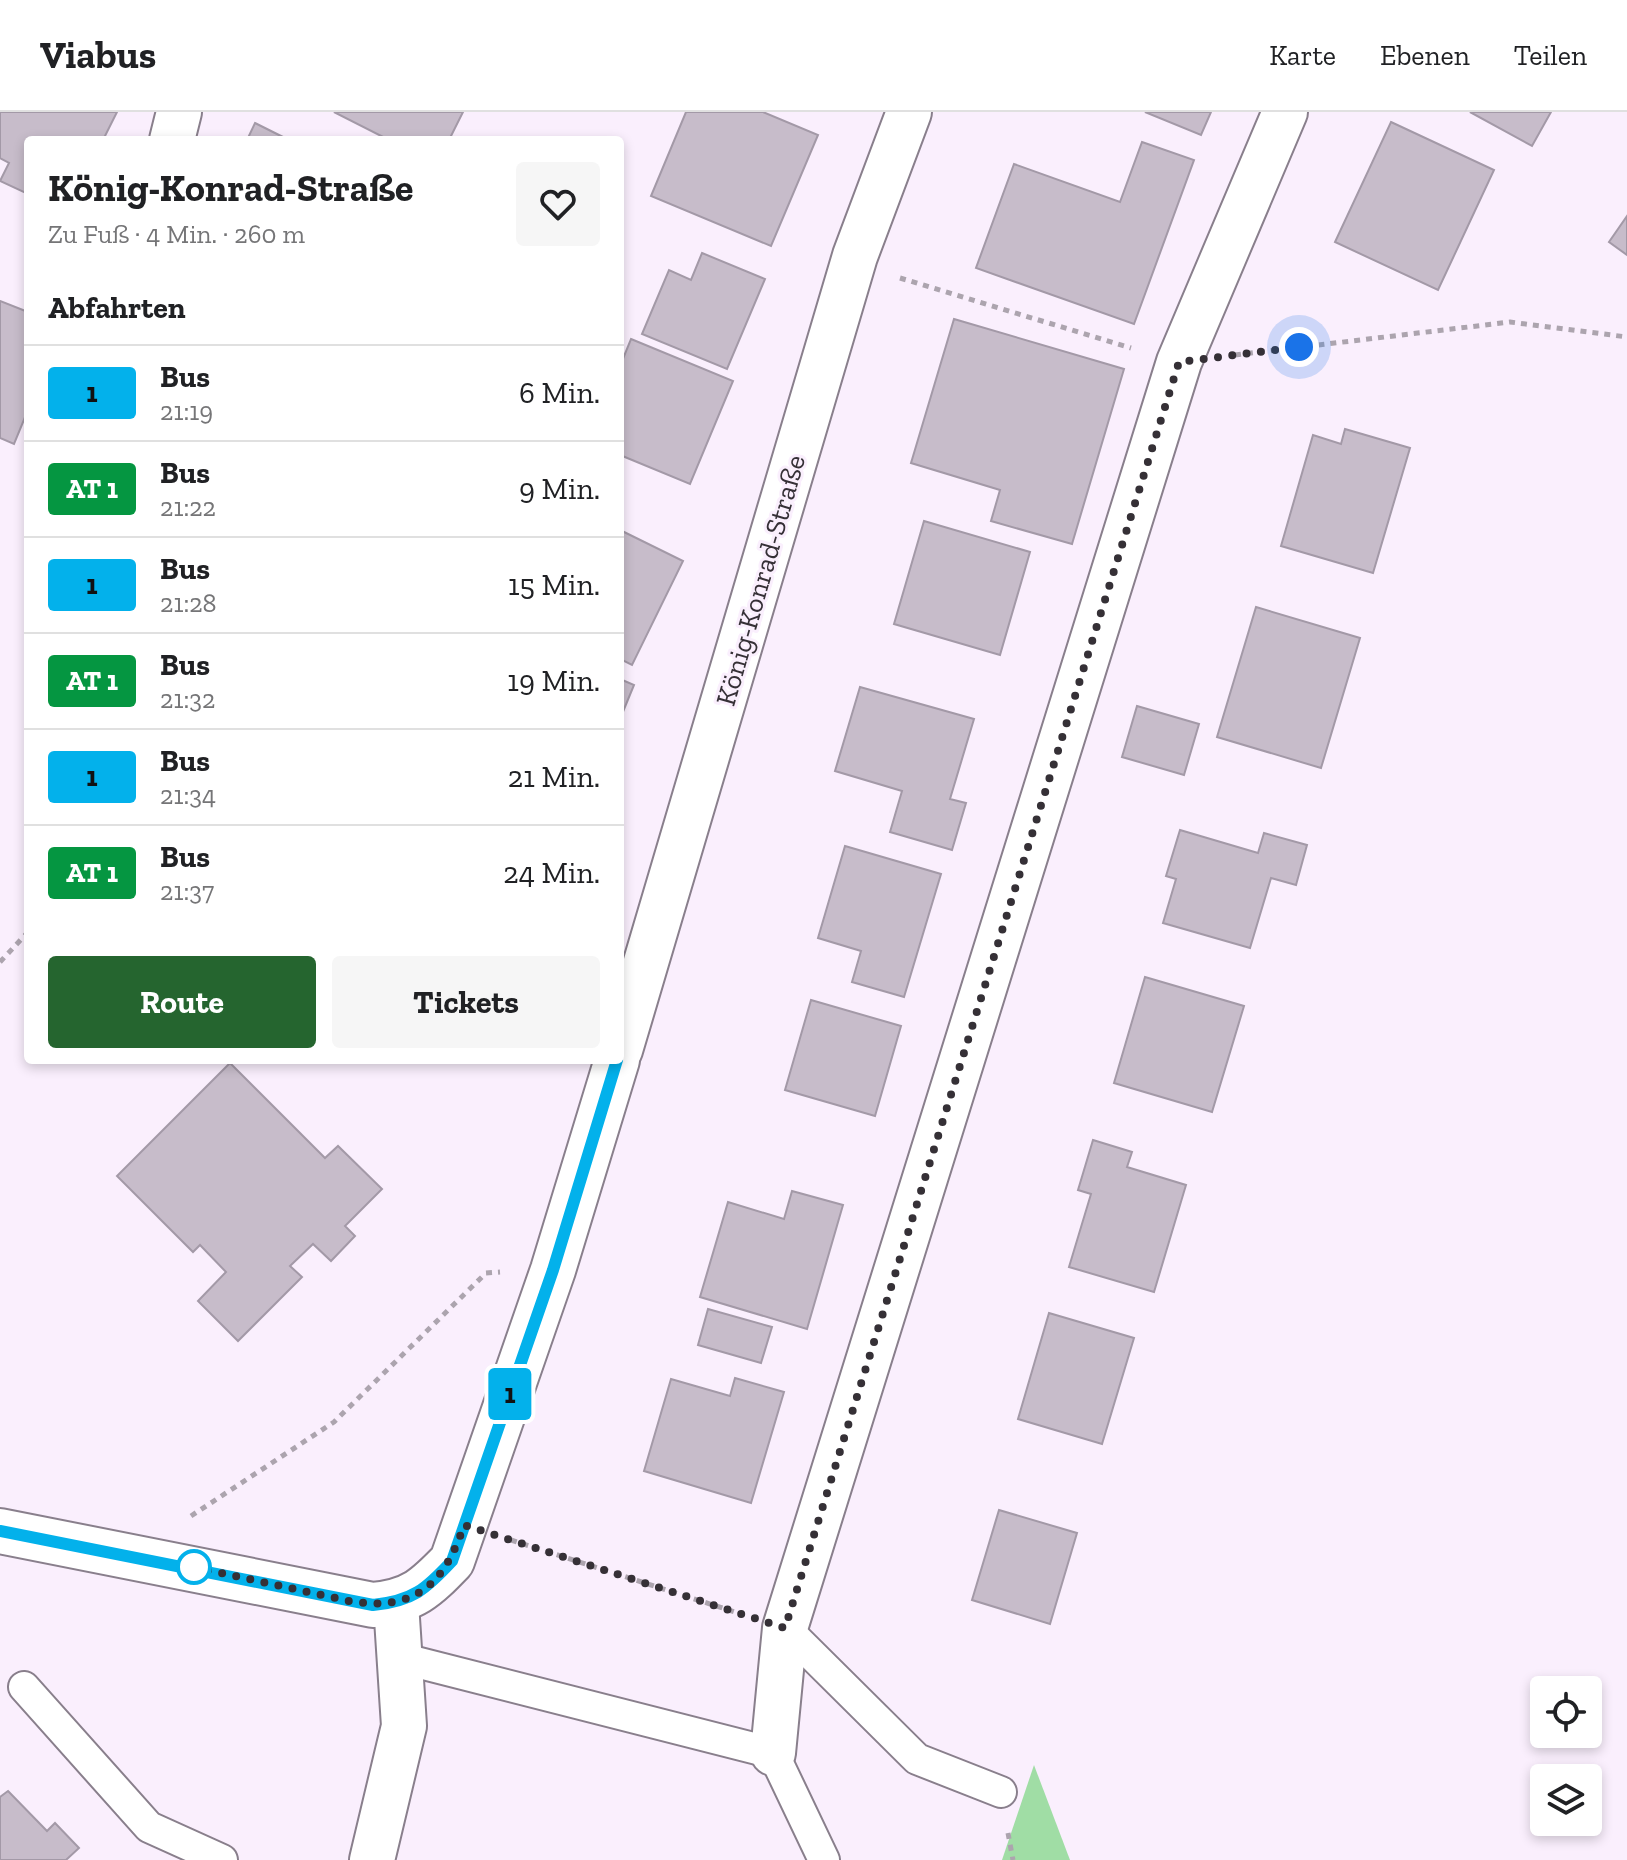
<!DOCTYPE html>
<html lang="de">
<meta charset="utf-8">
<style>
:root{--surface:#fff;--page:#f6f6f6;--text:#202124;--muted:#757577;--line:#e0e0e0;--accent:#25652f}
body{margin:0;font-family:"Zilla Slab",serif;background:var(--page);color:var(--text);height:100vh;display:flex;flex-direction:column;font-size:30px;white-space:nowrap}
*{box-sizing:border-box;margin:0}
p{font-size:26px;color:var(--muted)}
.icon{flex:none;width:44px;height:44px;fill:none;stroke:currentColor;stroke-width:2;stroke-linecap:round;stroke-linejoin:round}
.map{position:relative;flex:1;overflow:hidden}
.side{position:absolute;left:24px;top:24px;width:600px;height:928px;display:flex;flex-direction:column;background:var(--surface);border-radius:8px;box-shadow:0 4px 12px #0003}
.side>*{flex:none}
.badge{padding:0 16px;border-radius:6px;font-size:28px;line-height:52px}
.tools{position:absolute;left:1530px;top:1564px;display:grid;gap:16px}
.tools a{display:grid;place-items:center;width:72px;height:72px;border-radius:8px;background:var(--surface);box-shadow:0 4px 12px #0003;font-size:40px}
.you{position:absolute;width:40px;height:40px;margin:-20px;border:6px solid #fff;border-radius:50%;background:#1a73e8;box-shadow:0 0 0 12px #1a73e833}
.map>.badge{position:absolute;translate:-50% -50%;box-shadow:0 0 0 4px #fff}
h2{padding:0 24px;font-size:30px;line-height:72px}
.round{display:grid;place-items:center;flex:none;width:84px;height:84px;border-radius:8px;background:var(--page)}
.summary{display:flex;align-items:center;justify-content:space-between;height:136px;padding:0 24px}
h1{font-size:38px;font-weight:700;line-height:60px}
.primary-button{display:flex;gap:16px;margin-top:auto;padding:16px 24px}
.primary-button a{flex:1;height:92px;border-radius:8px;background:var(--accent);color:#fff;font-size:32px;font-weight:700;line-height:92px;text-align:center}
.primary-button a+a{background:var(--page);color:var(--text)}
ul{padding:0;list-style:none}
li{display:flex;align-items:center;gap:24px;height:96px;padding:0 24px;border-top:2px solid var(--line)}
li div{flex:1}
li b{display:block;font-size:30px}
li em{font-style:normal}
li .badge{min-width:88px;font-weight:700;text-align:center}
header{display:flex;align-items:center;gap:48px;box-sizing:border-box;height:112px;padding:0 40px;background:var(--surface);border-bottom:2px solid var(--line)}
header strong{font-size:38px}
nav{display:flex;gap:44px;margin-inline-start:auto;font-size:28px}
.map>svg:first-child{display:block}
.green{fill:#a0dda5}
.building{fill:#c7bcca;stroke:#a399a7;stroke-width:2}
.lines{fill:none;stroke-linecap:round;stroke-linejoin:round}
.service-casing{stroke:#897f8c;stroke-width:34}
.minor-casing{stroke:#897f8c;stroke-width:48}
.path{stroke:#aca4ae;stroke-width:5;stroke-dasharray:6 6;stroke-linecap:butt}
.service{stroke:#fff;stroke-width:30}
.minor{stroke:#fff;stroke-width:44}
.line-casing{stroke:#fff;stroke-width:18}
.line{stroke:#03b1eb;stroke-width:12}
.walk{stroke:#353036;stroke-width:8;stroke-dasharray:0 14.4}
.stop-dot{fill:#fff;stroke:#03b1eb;stroke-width:4}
.labels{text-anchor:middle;stroke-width:6;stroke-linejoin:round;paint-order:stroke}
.street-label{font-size:28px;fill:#353036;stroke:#faeffd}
</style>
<header>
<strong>Viabus</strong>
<nav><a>Karte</a><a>Ebenen</a><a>Teilen</a></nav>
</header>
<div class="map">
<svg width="1627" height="1748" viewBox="0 0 1627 1748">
<rect width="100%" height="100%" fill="#faeffd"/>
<path class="green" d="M1034,1653L1070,1748H1002Z"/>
<g class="building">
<path d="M0,0H117L103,28H28V82L0,69L9,51L0,46Z"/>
<path d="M334,0H463L449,28H389Z"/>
<path d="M686,0H763L818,23L771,134L651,84Z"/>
<path d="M1145,0H1211L1201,23Z"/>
<path d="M1470,0H1551L1532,34Z"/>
<path d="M1391,10L1494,58L1438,178L1335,130Z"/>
<path d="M255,11L289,28H247Z"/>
<path d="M1142,30L1194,48L1134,212L976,156L1014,52L1120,90Z"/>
<path d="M1627,104V143L1609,130Z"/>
<path d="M702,141L765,167L727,257L642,222L669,158L691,168Z"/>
<path d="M0,189L28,200V298L14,332L0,326Z"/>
<path d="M954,207L1124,257L1072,432L991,409L1000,378L911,351Z"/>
<path d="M631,227L733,269L690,372L620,343V254Z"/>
<path d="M1345,317L1410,336L1373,461L1281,434L1313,323L1341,332Z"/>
<path d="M924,409L1030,440L1000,543L894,512Z"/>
<path d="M620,418L683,449L632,553L620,547Z"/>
<path d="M1256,495L1360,526L1321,656L1217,625Z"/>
<path d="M620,567L634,573L620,607Z"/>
<path d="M860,575L974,607L950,687L966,691L952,738L890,720L902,679L835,659Z"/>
<path d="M1137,594L1199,612L1184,663L1122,645Z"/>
<path d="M1180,718L1258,741L1264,721L1307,733L1296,773L1271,766L1250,836L1163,811L1176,767L1166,764Z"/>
<path d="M845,734L941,762L904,885L852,870L861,839L818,826Z"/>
<path d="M1145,865L1244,894L1212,1000L1114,971Z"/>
<path d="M811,888L901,914L875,1004L785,978Z"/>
<path d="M230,951L325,1046L338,1034L382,1077L345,1114L355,1124L331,1149L313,1132L290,1154L302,1165L238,1229L198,1189L226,1160L200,1133L193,1140L117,1064Z"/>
<path d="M1093,1028L1132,1040L1127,1055L1186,1073L1154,1180L1069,1155L1091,1082L1078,1078Z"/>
<path d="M792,1079L843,1093L807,1217L700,1185L728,1090L784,1107Z"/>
<path d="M708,1197L772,1215L761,1251L698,1233Z"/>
<path d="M1049,1201L1134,1226L1102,1332L1018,1307Z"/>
<path d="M735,1266L784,1280L751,1391L644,1359L671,1267L730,1284Z"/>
<path d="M999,1398L1077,1421L1050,1512L972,1488Z"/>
<path d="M8,1679L47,1719L55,1711L79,1736L66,1748H0V1685Z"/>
</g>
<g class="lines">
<defs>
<g id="service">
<path d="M785,1516L917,1647L1001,1680"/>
<path d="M400,1546L773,1641L824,1748"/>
<path d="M24,1575L149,1715L222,1748"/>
</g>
<g id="minor">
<path d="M172,28L179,0"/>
<path d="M620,938L855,144L909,0"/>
<path d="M0,1419L373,1493C413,1489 426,1476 452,1449L553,1158L617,948"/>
<path d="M773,1641L785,1516L1179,250L1285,0"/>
<path d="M372,1748L404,1614L396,1491"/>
</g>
</defs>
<use href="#service" class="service-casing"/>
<use href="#minor" class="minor-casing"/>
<g class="path">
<path d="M900,166L1131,236"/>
<path d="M1235,243L1510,210L1627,225"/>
<path d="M0,850L28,820"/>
<path d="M191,1404L334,1310L486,1161L500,1160"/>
<path d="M511,1428L738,1501"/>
<path d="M1008,1721L1013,1748"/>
</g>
<use href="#service" class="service"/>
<use href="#minor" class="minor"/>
</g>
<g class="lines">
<defs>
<path id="line" d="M0,1419L373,1493C413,1489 426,1477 452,1449L553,1158L617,948"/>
</defs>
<use href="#line" class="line-casing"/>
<use href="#line" class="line"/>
<path class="walk" d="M194,1455L349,1489C415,1500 444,1473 464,1413L785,1516L1179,250L1299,235"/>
</g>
<circle class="stop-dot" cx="194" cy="1455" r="16"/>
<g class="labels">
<g class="street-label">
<text transform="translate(760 468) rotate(-74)" y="10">König-Konrad-Straße</text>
</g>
</g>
</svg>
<div class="tools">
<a><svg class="icon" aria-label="locate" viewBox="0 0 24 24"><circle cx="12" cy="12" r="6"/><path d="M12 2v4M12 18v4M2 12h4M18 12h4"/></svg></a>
<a><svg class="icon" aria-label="layers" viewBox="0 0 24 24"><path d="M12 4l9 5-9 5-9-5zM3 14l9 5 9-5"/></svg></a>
</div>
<div class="you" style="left:1299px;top:235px"></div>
<b class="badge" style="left:510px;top:1282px;background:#03b1eb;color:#111">1</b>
<section class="side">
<div class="summary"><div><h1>König-Konrad-Straße</h1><p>Zu Fuß · 4 Min. · 260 m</p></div><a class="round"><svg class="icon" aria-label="heart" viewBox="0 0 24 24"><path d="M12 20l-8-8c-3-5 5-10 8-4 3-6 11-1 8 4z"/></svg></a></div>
<h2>Abfahrten</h2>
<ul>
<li><span class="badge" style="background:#03b1eb;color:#111">1</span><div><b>Bus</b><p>21:19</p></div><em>6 Min.</em></li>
<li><span class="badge" style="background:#059641;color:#fff">AT 1</span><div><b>Bus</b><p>21:22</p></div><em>9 Min.</em></li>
<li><span class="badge" style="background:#03b1eb;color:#111">1</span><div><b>Bus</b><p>21:28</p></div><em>15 Min.</em></li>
<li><span class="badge" style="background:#059641;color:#fff">AT 1</span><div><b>Bus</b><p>21:32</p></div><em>19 Min.</em></li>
<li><span class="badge" style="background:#03b1eb;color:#111">1</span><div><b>Bus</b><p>21:34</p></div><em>21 Min.</em></li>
<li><span class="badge" style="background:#059641;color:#fff">AT 1</span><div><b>Bus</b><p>21:37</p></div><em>24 Min.</em></li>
</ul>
<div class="primary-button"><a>Route</a><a>Tickets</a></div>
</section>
</div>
